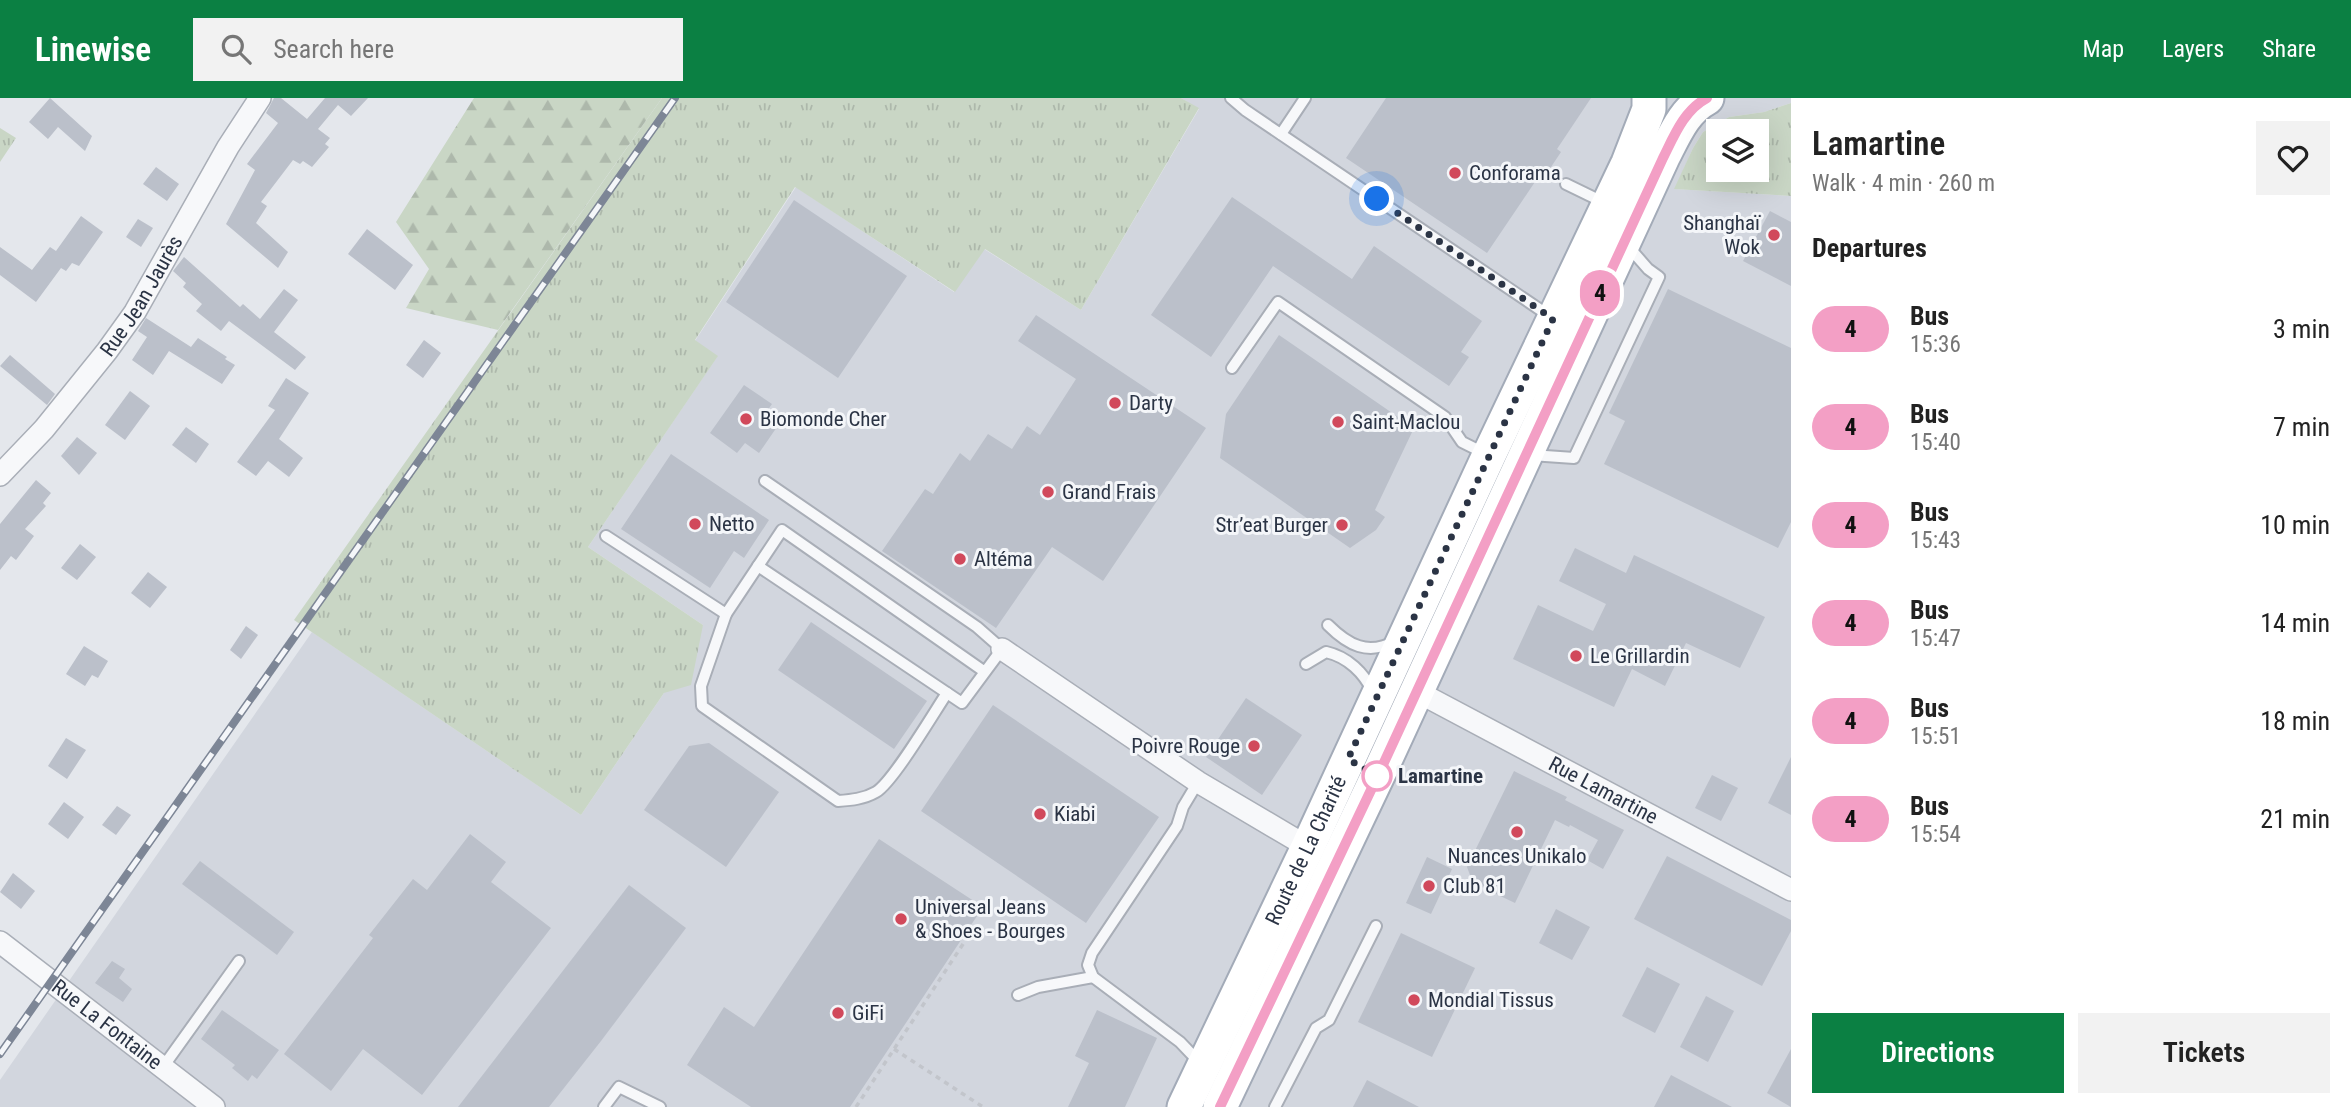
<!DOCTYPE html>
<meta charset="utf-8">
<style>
:root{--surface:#fff;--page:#f2f2f2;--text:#222;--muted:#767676;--accent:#0b8043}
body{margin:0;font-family:"Roboto Condensed",sans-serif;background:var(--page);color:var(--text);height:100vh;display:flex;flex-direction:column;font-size:26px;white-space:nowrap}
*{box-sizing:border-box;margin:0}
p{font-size:23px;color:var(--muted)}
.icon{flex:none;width:38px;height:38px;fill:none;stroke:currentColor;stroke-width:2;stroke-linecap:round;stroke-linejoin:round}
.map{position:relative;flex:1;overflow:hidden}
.drawer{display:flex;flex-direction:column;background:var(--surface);width:560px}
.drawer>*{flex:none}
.badge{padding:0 14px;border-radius:23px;font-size:24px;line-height:46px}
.controls{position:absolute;left:1706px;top:21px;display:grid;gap:14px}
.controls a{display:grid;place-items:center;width:63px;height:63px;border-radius:0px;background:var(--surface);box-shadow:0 7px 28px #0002;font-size:35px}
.you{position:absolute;width:35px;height:35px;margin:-18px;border:5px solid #fff;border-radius:50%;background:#1a73e8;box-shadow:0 0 0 10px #1a73e833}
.map>.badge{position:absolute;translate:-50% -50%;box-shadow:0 0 0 4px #fff}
h2{padding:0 21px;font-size:26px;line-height:63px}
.round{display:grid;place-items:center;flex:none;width:74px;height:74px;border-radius:0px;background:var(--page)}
.overview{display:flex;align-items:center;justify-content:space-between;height:119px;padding:0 21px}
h1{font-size:33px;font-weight:600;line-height:52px}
.button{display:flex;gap:14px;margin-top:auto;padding:14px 21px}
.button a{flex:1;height:80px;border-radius:0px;background:var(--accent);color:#fff;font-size:28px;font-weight:600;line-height:80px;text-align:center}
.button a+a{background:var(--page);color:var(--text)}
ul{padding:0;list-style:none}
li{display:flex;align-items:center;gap:21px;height:98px;padding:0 21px}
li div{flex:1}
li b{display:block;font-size:26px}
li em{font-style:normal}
li .badge{min-width:77px;font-weight:700;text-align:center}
header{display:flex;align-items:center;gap:42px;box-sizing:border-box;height:98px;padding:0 35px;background:var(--accent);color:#fff}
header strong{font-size:33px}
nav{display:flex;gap:38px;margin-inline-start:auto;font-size:24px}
.search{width:490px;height:63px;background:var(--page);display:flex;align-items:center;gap:18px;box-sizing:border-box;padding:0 24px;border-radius:0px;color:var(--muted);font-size:26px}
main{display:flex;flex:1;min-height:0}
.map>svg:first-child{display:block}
.built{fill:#d2d6de}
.grass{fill:url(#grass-tufts);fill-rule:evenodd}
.forest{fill:url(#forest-firs)}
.building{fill:#bbc0ca}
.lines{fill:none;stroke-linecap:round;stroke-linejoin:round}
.service-casing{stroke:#a9aeb7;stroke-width:14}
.minor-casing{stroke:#a9aeb7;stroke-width:24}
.primary-casing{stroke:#a3abb8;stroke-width:37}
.path{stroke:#c2c5cb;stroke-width:3.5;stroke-dasharray:5 5;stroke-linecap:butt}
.service{stroke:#f7f8fa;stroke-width:10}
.minor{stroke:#f7f8fa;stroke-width:21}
.primary{stroke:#fff;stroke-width:33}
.rail-casing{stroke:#7d8696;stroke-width:8}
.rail{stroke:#f4f6f9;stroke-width:5;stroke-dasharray:16;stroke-linecap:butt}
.line-casing{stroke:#fff;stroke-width:16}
.line{stroke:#f39fc5;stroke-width:10}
.walk{stroke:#2b3445;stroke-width:7;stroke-dasharray:0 12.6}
.poi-dot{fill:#d1495b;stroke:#f4f6f9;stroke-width:2.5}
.stop-dot{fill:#fff;stroke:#f39fc5;stroke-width:3.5}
.labels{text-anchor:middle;stroke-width:6;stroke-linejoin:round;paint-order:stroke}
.poi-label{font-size:21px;fill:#2b3445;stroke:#f4f6f9;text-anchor:start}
.street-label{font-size:21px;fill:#2b3445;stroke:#f4f6f9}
.stop-label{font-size:21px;font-weight:bold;fill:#2b3445;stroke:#f4f6f9;text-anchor:start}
</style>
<header>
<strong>Linewise</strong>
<div class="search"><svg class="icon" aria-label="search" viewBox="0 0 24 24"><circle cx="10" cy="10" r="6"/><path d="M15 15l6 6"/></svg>Search here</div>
<nav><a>Map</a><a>Layers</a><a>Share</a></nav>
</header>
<main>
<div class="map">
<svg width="1791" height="1009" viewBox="0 0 1791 1009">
<defs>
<pattern id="grass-tufts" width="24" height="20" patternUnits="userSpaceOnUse" patternTransform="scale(1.75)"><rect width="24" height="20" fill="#c9d6c5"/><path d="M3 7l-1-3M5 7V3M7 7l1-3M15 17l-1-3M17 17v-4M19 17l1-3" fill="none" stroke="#adb8ab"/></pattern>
<pattern id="forest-firs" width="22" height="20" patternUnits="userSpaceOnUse" patternTransform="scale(1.75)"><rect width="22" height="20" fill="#c9d6c5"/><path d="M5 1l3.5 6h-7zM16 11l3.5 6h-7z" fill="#adb8ab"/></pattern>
</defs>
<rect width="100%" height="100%" fill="#e4e7ec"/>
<path class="built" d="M1181,0H1791V5L1764,14L1729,19L1703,34L1693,50L1675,91L1791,98V1009H0V982L312,534L581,717L664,595L703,527L588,449L717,259L695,243L796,89L954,194L984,151L1081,212L1199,11Z"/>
<g class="grass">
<path d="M662,0H1181L1199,10L1081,212L985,151L955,194L795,89L695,242L718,258L588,449L703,527L691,587L664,595L581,717L294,522Z"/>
<path d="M1791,5V98L1674,91L1693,50L1703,34L1729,19L1764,14ZM1718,33H1757V72H1718Z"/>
<path d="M0,30L16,40L0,64Z"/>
</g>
<path class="forest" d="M474,0H662L498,232L406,210L429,171L396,124Z"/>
<g class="building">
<path d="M50,0L92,38L85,53L58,29L48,41L29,24Z"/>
<path d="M274,0H281L307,21L325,0H368L351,18L338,7L318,31L330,40L325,46L329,49L312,69L303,63L300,66L293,62L261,104L267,108L256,125L288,154L278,170L226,126L255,72L247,66L278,25L266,15Z"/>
<path d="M1386,0H1591L1557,51L1561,54L1549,72L1545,69L1487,155L1346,60Z"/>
<path d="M156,69L179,86L167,103L143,86Z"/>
<path d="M1232,99L1352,181L1374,148L1482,223L1461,254L1469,259L1449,288L1273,168L1211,259L1151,217Z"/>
<path d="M794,102L907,178L838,280L726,204Z"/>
<path d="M1770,113L1791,124V188L1743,163Z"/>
<path d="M81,118L103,134L79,168L72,165L66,173L61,170L36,204L0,177V149L32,172L50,149L56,153Z"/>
<path d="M138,121L153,130L141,149L126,139Z"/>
<path d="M367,131L413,167L395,192L348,156Z"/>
<path d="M184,159L240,209L243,206L260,221L284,191L298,202L274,234L306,259L295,272L229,223L221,233L196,213L202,206L183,189L186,185L173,173Z"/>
<path d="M1668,191L1791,250V424L1778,450L1604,366L1625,323L1609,315Z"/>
<path d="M1036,217L1206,330L1103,483L1052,449L996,530L882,453L925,391L933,396L960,355L970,363L988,336L1012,351L1027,328L1040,337L1076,281L1018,243Z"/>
<path d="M146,220L191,249L198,240L227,259L225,261L235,267L222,286L169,253L153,277L132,262L147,239L138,233Z"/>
<path d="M1279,237L1414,330L1375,412L1385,419L1376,432L1350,450L1220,360L1226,316Z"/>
<path d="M424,242L441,255L423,280L406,267Z"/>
<path d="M10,257L55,296L47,307L0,268Z"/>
<path d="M286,280L309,295L279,341L303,360L289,379L268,363L256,378L237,364L275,312L268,308Z"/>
<path d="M744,287L772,306L765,316L779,326L759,355L745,345L737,355L710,335Z"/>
<path d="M130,293L150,308L125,342L105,327Z"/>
<path d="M186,329L209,346L196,365L172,347Z"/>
<path d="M77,339L97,355L79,377L61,358Z"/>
<path d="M671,356L769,422L744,460L734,453L710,490L621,431Z"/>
<path d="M36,382L51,395L43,405L46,408L25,431L34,438L16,462L11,458L0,472V426Z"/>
<path d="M80,446L96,459L77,482L61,470Z"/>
<path d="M1575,450L1626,475L1634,457L1765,519L1740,570L1686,545L1665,588L1632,571L1614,609L1513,561L1538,507L1593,533L1606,506L1559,483Z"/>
<path d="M148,474L167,489L150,510L131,495Z"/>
<path d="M811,524L927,603L894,651L778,572Z"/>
<path d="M246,528L258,537L241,561L230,552Z"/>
<path d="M84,548L108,563L98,580L92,577L85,588L66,576Z"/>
<path d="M1246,600L1302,637L1262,697L1206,659Z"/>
<path d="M993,607L1159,719L1086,825L921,713Z"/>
<path d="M66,640L86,652L67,681L48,668Z"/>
<path d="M709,645L779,694L726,769L644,712L689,648Z"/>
<path d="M1791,659V717L1768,705Z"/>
<path d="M1514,673L1567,699L1565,702L1624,732L1603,771L1587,762L1598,742L1570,727L1569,729L1555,722L1515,805L1473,785L1467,769Z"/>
<path d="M1712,677L1738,690L1721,723L1695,710Z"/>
<path d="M64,704L84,719L68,741L48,726Z"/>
<path d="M117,708L131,717L116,737L102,727Z"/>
<path d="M470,736L506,764L491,784L551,830L422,997L363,951L331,993L284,956L373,840L369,837L413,781L427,792Z"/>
<path d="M879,741L983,809L850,1009H751L687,967L724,909L754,929Z"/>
<path d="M1667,758L1791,822V833L1762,888L1634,821Z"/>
<path d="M1427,759L1452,771L1431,816L1406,805Z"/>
<path d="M200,763L294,834L277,857L182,786Z"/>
<path d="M13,775L35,793L21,811L0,794Z"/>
<path d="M629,787L686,830L601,943L549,1009H458Z"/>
<path d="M1556,811L1590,829L1572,862L1539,845Z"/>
<path d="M1401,835L1475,870L1432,959L1358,924Z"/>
<path d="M112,863L125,871L119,880L132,891L123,904L95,885Z"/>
<path d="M1647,869L1680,886L1655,935L1622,918Z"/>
<path d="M1706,898L1734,913L1708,964L1680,949Z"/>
<path d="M222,912L279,952L257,981L252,977L248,983L232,970L235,967L201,941Z"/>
<path d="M1097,912L1157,940L1125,1009H1068L1089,965L1075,958Z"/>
<path d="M1791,951V1009L1767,995Z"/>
<path d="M1671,977L1732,1009H1654Z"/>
<path d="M1367,982L1419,1009H1353Z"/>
</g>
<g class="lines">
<defs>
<g id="service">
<path d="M1231,0L1245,12L1551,219"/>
<path d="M1281,36L1305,0"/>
<path d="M1566,86L1605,105"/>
<path d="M1232,270L1278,204L1445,319L1462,344L1486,356"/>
<path d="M1531,357L1574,360L1659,179L1648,171L1627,147"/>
<path d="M765,383L977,529L1002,551L962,605L758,468L782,432L985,574"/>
<path d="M606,438L726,516L758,468"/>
<path d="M726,516L701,588L702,608L838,703C851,702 864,701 876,694C893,684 933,616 947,595"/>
<path d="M1328,527C1348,547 1368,558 1395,543"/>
<path d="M1306,566L1326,554C1348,559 1364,575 1373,594"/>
<path d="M1198,684L1183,709L1177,728L1092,855L1088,867L1093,879L1180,944L1201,966"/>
<path d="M1018,897L1038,889L1093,879"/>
<path d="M163,969L239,863"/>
<path d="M604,1009L619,989L660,1009"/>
<path d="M1275,1009L1316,930L1329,922L1376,828"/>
</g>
<g id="minor">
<path id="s1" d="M0,377L44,331L107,253L135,214L228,49L260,0"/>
<path d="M1002,551L1198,684L1308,749"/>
<path id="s2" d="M1416,593L1791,792"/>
<path id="s3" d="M0,844L214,1009"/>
</g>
<g id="primary">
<path id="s4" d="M1184,1009L1308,749L1489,357L1628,65L1649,11V0"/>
<path d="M1220,1009L1381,671L1663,59C1674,38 1684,12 1707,0"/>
</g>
</defs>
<use href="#service" class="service-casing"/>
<use href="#minor" class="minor-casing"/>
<use href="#primary" class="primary-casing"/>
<g class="path">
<path d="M894,951L983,1009"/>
<path d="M856,1009L967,840"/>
</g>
<use href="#service" class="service"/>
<use href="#minor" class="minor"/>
<use href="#primary" class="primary"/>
<defs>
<path id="rail" d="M0,956L675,0"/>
</defs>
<use href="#rail" class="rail-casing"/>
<use href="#rail" class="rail"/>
</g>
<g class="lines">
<defs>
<path id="line" d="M1220,1009L1381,671L1663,60C1674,38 1684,12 1707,0"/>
</defs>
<use href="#line" class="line-casing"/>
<use href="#line" class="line"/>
<path class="walk" d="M1377,101L1553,221L1348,661L1377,678"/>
</g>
<g class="poi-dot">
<circle cx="1455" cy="75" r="7"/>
<circle cx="1774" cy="137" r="7"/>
<circle cx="1115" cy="305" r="7"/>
<circle cx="746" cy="321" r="7"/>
<circle cx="1338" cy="324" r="7"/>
<circle cx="1048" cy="394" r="7"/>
<circle cx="695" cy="426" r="7"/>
<circle cx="1342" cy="427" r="7"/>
<circle cx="960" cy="461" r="7"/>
<circle cx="1576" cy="558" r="7"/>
<circle cx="1254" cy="648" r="7"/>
<circle cx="1040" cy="716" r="7"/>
<circle cx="1517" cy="734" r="7"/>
<circle cx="1429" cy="788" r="7"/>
<circle cx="901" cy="821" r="7"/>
<circle cx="1414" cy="902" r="7"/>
<circle cx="838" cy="915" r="7"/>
</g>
<circle class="stop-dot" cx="1377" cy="678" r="14"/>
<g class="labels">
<g class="poi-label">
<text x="1469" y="82">Conforama</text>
<text x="1760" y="132" text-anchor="end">Shanghaï<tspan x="1760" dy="24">Wok</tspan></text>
<text x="1129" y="312">Darty</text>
<text x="760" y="328">Biomonde Cher</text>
<text x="1352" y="331">Saint-Maclou</text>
<text x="1062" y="401">Grand Frais</text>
<text x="709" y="433">Netto</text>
<text x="1328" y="434" text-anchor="end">Str’eat Burger</text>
<text x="974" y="468">Altéma</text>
<text x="1590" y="565">Le Grillardin</text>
<text x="1240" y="655" text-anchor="end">Poivre Rouge</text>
<text x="1054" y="723">Kiabi</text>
<text x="1517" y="765" text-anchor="middle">Nuances Unikalo</text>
<text x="1443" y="795">Club 81</text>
<text x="915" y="816">Universal Jeans<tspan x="915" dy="24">&amp; Shoes - Bourges</tspan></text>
<text x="1428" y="909">Mondial Tissus</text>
<text x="852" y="922">GiFi</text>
</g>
<g class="street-label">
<text dy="7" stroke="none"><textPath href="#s1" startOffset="229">Rue Jean Jaurès</textPath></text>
<text dy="7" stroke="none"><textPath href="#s2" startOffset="212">Rue Lamartine</textPath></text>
<text dy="7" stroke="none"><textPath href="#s4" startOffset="284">Route de La Charité</textPath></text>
<text dy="7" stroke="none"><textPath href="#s3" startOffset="135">Rue La Fontaine</textPath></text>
</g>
<g class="stop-label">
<text x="1398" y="685">Lamartine</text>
</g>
</g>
</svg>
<div class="controls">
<a><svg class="icon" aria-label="layers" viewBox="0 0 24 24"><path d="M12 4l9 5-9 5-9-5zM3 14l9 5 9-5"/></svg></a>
</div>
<div class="you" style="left:1377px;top:101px"></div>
<b class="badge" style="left:1600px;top:195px;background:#f39fc5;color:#111">4</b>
</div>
<section class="drawer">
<div class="overview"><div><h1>Lamartine</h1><p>Walk · 4 min · 260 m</p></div><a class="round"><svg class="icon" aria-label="heart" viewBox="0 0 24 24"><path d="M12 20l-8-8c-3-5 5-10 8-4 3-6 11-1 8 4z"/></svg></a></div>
<h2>Departures</h2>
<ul>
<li><span class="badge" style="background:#f39fc5;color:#111">4</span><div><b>Bus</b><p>15:36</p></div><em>3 min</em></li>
<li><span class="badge" style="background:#f39fc5;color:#111">4</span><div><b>Bus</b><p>15:40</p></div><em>7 min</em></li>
<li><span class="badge" style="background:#f39fc5;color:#111">4</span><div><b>Bus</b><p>15:43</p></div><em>10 min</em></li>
<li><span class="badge" style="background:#f39fc5;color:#111">4</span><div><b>Bus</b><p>15:47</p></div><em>14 min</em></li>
<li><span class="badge" style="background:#f39fc5;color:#111">4</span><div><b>Bus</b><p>15:51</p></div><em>18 min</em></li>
<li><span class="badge" style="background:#f39fc5;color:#111">4</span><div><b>Bus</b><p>15:54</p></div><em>21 min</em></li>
</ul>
<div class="button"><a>Directions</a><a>Tickets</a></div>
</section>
</main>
